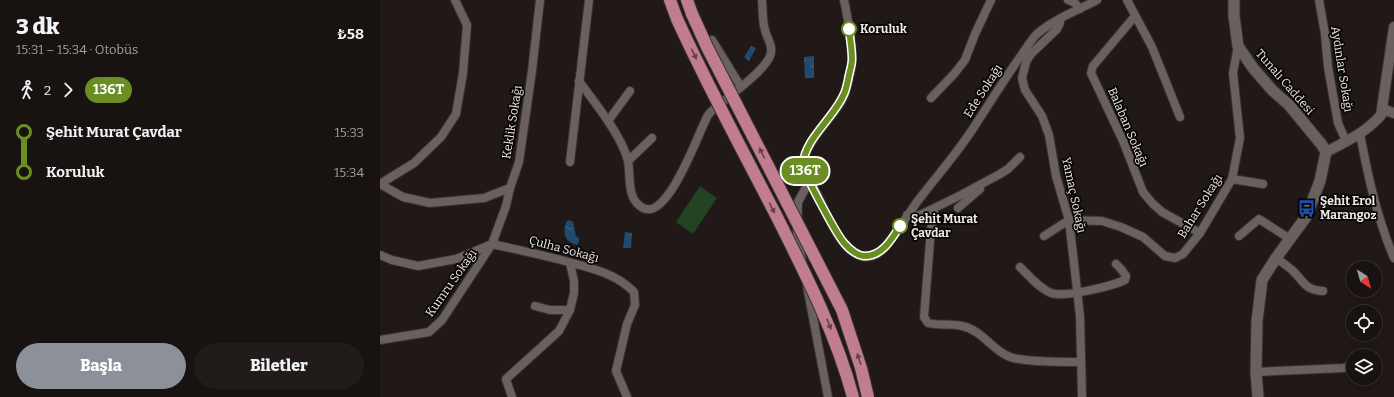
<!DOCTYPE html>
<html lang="tr">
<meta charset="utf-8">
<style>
:root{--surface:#181311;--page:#211c1a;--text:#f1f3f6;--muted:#9f9e9f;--line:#363231;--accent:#8c9099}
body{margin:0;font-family:Bitter,serif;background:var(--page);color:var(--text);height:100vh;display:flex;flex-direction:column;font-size:15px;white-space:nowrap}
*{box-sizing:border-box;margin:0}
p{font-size:13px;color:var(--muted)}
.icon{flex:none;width:22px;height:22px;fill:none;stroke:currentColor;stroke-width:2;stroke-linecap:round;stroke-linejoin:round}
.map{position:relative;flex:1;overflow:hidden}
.details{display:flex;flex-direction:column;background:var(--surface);width:380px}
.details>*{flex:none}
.badge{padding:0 8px;border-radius:13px;font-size:14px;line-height:26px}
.needle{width:26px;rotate:143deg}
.fabs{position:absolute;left:966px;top:261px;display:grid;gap:8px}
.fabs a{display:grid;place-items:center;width:36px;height:36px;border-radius:50%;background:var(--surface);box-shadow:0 4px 16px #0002,0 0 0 1px var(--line);font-size:20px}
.map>.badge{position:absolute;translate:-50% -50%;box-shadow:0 0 0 2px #fff}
.legs{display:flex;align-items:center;gap:6px;height:44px;padding:0 16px;font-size:13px}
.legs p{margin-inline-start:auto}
.headline{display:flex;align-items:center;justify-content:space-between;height:68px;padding:0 16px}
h1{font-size:22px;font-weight:800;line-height:30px}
.button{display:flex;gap:8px;margin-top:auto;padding:8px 16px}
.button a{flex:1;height:46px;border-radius:24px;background:var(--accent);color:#fff;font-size:16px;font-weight:800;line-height:46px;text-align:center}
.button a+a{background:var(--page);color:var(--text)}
ul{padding:0 16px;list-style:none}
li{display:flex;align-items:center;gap:14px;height:40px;font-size:15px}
li i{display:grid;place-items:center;width:6px;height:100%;margin:0 5px;background:currentColor}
li i::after{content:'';width:10px;height:10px;margin:-5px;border:3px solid;border-radius:50%;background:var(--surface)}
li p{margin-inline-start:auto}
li:first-child i{background:linear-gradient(#0000 50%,currentColor 0)}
li:last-child i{background:linear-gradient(currentColor 50%,#0000 0)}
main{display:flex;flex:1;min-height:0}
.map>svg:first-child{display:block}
.pitch{fill:#242}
.water{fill:url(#water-ripples)}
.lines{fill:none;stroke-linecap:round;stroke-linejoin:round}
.minor-casing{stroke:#383332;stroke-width:10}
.tertiary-casing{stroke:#383332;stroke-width:12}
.secondary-casing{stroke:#383332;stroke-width:13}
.trunk-casing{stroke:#383332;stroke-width:14}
.minor{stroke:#6a615e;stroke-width:8}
.tertiary{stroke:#6a615e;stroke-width:10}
.secondary{stroke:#6a615e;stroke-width:11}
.trunk{stroke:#c07c90;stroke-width:12}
.trunk-bridge-casing{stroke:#383332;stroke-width:14;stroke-linecap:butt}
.trunk-bridge{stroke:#c07c90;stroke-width:12}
.oneway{fill:#64404a}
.line-1-casing{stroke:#fff;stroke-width:9}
.line-1{stroke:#6b8e23;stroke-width:6}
.stop-1-dot{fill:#fff;stroke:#6b8e23;stroke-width:2}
.labels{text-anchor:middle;stroke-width:3.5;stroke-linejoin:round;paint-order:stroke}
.stop-label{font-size:12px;font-weight:bold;fill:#efeae8;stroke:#080505;text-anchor:start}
.street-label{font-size:12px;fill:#efeae8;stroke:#080505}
.poi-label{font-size:12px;font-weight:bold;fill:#efeae8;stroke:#080505;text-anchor:start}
</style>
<main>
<section class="details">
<div class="headline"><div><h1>3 dk</h1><p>15:31 – 15:34 · Otobüs</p></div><b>₺58</b></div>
<div class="legs"><svg class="icon" aria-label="walk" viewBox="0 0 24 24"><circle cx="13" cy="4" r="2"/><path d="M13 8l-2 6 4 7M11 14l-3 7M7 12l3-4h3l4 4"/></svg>2<svg class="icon" aria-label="forward" viewBox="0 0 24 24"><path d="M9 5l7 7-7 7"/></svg><b class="badge" style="background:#6b8e23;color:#fff">136T</b></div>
<ul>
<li><i style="color:#6b8e23"></i><b>Şehit Murat Çavdar</b><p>15:33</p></li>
<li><i style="color:#6b8e23"></i><b>Koruluk</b><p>15:34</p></li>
</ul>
<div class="button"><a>Başla</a><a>Biletler</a></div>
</section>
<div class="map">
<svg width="1014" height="397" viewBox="0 0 1014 397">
<defs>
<pattern id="water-ripples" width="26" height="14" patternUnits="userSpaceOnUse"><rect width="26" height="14" fill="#204b6e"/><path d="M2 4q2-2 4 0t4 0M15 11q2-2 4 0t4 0" fill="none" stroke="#416583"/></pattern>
</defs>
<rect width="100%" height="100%" fill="#201917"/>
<path class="pitch" d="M320,186L337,198L313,234L296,222Z"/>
<g class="water">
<path d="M371,46L376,48L369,61L364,57Z"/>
<path d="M434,56V78H425L424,57Z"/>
<path d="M189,220L193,222L196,236L199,238V242L197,245C184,241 183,234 186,222Z"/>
<path d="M245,232L252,233L251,248H243Z"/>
</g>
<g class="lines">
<defs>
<g id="minor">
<path d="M464,0C468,19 472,39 472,58C472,67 468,84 465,93C458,115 422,142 423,165C423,172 433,187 437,194C446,213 468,270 497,254C509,247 528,214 537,202C555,178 575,156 592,130C608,106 623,81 640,57C645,50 650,42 655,36C668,22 700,9 717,0"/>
<path d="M688,0L695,3L700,9"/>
<path d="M747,0L772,47L800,117"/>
<path d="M939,0L945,34L948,67L958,123L966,141"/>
<path d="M755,16L713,66L711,73L743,141L763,192L772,203L782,212L820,233"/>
<path d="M680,19V23L677,29L651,54L646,62L642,78L645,90L662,116L669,135L676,176L689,220L700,316L702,397"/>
<path d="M332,40L361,87"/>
<path d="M199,81C215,103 242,136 248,161C251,177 246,199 263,208C288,221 319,132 327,117C329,112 336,108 340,104C353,93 384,71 390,56C394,46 387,39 385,30C382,21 383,10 382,0"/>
<path d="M551,98L574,74L585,60L595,34L611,0"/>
<path d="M228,121L250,91"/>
<path d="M980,134C988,176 997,218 1014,258"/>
<path d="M248,161L272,138"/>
<path d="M190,162L209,0"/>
<path d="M852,179L883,184"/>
<path d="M0,184L34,163L61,137L76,114L83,73L87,25L75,0"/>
<path d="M0,184L23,197L50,203L104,198L130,188"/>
<path d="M578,208L600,189"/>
<path d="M554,209V217L551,229L544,317L548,323C559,326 570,323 582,326C602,330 612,350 630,357C635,359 641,359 646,360C665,362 682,362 701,362"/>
<path d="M527,215L535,216L540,215L581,195L620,174L628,169L640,157"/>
<path d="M664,236L689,220L722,221L741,227L763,237L785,256L795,258L803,254L820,233L852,179L860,138L853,73L858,46"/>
<path d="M859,236L879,219L910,239"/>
<path d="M112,244C135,249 158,254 181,260C206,267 235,272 254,292L255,305L247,324L236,371L247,397"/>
<path d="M0,255L12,260L38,266L76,259L112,244"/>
<path d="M896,258C902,262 907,266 912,270C924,281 924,290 943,291"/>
<path d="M422,261L417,235L418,202L430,180"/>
<path d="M640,267C649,276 659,288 671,293C684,298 732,286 745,280L746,276L741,269L736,264"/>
<path d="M427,286L448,397"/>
<path d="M155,306L170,310H190"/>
<path d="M0,340L49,332L62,320L112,244L126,206L130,188L139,162L152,71L160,0"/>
<path d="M876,372L963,368L973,366"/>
<path d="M132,397L126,379L179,331L190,310L194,293V281L190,263"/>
</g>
<g id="tertiary">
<path d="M1002,109L1014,113"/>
<path d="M946,152C965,142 987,132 1001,115L1014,27"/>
</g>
<path id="secondary" d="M854,0V16L858,46L873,68L892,90L909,105L942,145L946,152L940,181L926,217L896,258L882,280L877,321L876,372L878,397"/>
<g id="trunk">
<path d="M290,0L297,19"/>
<path d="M307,0L312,14"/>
</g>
</defs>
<use href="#minor" class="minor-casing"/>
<use href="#tertiary" class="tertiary-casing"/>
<use href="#secondary" class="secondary-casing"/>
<use href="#trunk" class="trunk-casing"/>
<use href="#minor" class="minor"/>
<use href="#tertiary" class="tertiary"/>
<use href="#secondary" class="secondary"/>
<use href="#trunk" class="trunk"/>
<defs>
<g id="trunk-bridge">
<path d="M312,14L327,47L462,310L481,368L488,397"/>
<path d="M297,19C328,87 364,153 398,219C427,277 456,334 473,397"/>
</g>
</defs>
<use href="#trunk-bridge" class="trunk-bridge-casing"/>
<use href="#trunk-bridge" class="trunk-bridge"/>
</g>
<defs><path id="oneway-solid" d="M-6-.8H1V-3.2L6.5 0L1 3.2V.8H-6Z"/></defs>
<g class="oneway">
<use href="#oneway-solid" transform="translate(314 54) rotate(64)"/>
<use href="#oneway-solid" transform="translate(382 153) rotate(-117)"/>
<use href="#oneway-solid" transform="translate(392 208) rotate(63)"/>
<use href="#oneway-solid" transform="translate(449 324) rotate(68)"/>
<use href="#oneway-solid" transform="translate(479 359) rotate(-109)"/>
</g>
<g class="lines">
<defs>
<path id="line-1" d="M469,29C470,39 472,49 472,59C472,66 469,73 468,80C467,84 466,90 464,94C454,118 425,138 423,164C422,171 458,237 465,244C470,250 478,256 485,256C502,256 512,239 520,226"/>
</defs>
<use href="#line-1" class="line-1-casing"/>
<use href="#line-1" class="line-1"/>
</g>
<defs>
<symbol id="bus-bare" viewBox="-9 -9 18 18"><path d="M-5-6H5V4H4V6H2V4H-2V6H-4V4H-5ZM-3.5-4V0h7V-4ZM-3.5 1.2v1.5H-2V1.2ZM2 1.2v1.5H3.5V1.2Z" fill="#1a4fb4" stroke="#080505" stroke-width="2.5" paint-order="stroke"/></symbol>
</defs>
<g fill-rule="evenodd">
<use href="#bus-bare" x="914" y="196" width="25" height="25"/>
</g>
<g class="stop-1-dot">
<circle cx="469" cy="29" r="7"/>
<circle cx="520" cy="226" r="7"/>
</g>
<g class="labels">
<g class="stop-label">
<text x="480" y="33">Koruluk</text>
<text x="531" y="223">Şehit Murat<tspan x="531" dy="14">Çavdar</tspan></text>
</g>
<g class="street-label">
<text transform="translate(962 69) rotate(81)" y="4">Aydınlar Sokağı</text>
<text transform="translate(905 82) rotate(49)" y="4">Tunalı Caddesi</text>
<text transform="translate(603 91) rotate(-57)" y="4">Ede Sokağı</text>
<text transform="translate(132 122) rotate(-81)" y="4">Keklik Sokağı</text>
<text transform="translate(748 127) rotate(67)" y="4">Balaban Sokağı</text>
<text transform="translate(694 195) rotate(78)" y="4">Yamaç Sokağı</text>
<text transform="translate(820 206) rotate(-58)" y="4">Bahar Sokağı</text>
<text transform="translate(184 249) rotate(15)" y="4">Çulha Sokağı</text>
<text transform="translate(71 283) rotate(-55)" y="4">Kumru Sokağı</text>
</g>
<g class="poi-label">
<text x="940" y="205">Şehit Erol<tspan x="940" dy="14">Marangoz</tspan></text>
</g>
</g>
</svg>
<div class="fabs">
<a><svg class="needle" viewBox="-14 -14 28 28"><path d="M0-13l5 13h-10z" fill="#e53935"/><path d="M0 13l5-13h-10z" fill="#9f9e9f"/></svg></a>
<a><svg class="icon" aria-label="locate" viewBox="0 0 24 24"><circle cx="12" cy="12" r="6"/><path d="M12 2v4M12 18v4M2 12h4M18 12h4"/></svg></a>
<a><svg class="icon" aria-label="layers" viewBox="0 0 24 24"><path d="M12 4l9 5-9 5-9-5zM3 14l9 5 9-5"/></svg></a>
</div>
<b class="badge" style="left:425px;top:171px;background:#6b8e23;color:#fff">136T</b>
</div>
</main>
